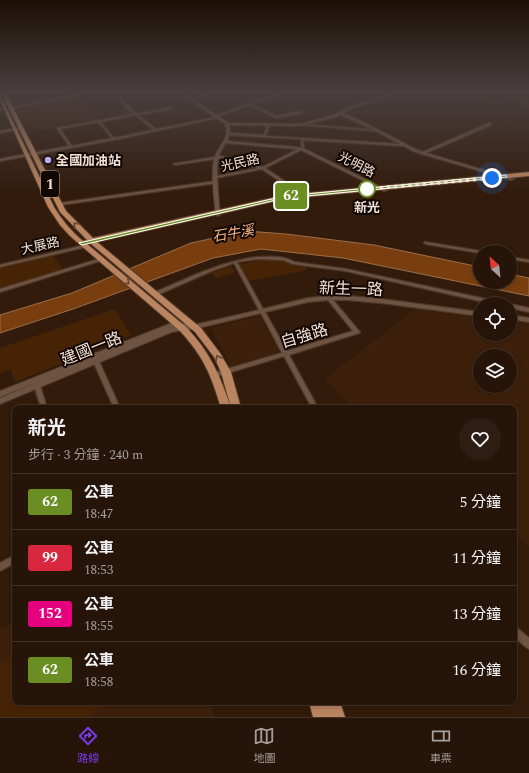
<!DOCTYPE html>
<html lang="zh-TW">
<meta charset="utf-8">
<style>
:root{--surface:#261408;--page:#2e1d12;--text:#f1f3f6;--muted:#a49e9c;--line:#423329;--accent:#7c3aed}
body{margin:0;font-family:Spectral,"Noto Sans TC",serif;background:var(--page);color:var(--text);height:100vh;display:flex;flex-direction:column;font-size:15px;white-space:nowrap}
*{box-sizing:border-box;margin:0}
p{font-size:13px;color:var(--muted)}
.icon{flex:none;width:22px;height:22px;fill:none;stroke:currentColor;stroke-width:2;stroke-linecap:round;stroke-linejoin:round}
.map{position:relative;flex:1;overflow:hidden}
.sheet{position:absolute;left:12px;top:405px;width:505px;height:300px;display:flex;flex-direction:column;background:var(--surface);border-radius:8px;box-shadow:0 2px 6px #0003,0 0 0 1px var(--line)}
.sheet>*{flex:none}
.badge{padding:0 8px;border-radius:3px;font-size:14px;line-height:26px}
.needle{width:26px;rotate:333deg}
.fabs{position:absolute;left:473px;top:245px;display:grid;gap:8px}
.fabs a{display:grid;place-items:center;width:44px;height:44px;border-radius:50%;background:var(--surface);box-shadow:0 2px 6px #0003,0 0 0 1px var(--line);font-size:20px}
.you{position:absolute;width:20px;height:20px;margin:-10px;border:3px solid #fff;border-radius:50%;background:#1a73e8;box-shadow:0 0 0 6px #1a73e833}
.map>.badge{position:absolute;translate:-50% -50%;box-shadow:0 0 0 2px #fff}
.round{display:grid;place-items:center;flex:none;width:42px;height:42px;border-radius:21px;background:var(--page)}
.headline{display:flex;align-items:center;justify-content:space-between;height:68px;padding:0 16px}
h1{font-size:19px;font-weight:700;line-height:30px}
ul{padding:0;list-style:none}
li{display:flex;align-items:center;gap:12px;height:56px;padding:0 16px;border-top:1px solid var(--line)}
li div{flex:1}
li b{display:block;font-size:15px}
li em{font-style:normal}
li .badge{min-width:44px;font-weight:700;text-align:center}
.tab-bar{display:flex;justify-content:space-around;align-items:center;height:56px;border-top:1px solid var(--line);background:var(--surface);font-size:11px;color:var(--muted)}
.tab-bar a{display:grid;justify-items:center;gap:2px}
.tab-bar .on{color:var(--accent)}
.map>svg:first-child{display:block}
.built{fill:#3d200b;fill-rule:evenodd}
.green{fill:#472306}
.water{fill:#783e0f;stroke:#9c6f4b}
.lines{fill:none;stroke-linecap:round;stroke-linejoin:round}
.minor-casing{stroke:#4d3727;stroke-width:2.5}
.tertiary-casing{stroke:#4d3727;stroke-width:2}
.secondary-casing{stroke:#4d3727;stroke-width:2}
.primary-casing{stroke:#4d3727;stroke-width:2}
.minor{fill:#6e5342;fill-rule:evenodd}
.tertiary{fill:#6e5342;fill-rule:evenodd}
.secondary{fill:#996f53;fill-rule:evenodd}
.primary{fill:#ba8460;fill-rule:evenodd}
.oneway{stroke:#664632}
.line{fill:#6b8e23;stroke:#fff}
.walk{stroke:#f0e0d6;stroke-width:4;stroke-dasharray:0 7.2}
.poi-dot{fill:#b6acf8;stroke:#120803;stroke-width:1.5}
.stop-dot{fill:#fff;stroke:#6b8e23;stroke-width:2}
.labels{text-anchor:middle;stroke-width:4;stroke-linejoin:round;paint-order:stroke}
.far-poi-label{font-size:13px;font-weight:bold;fill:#f0e0d6;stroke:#120803;text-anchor:start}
.far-street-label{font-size:13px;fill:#f0e0d6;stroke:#120803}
.far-stop-label{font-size:13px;font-weight:bold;fill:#f0e0d6;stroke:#120803}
.far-water-label{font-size:14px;font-style:italic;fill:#fdb788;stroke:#120803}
.shield{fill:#120803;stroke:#ad9f97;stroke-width:1}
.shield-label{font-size:15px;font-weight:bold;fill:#f0e0d6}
.street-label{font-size:16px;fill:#f0e0d6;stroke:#120803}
</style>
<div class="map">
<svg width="529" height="717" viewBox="0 0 529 717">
<rect width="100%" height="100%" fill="#321b0b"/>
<g class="built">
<path d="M81,95L87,110L97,122L31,133L15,108Z"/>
<path d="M415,309L480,318V334H510V321L529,324V546L514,534V408H352L325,379ZM480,356H510V386H480Z"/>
<path d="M260,316L278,349L275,353L231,366L211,328Z"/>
<path d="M15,621V702H209L214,717H0V629Z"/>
</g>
<g class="green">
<path d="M484,92H529V108L521,105L520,101L492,94L497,104L476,99Z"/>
<path d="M53,256L63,270L0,289V268Z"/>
<path d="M271,259C283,261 293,265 305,267L307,270L248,281L239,264Z"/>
<path d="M231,266L236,272L216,278L211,273Z"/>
<path d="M115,309L131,335L15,382L11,369L0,373V348Z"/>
<path d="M15,656V702H108L88,717H0V665Z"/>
</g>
<path class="water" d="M246,231L286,234L374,245L480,267V282H510V274L529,278V296L343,258L261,249L213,258L73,309L0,333V315L72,293L191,243Z"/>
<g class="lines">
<defs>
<g id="minor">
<path d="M115,92H117L128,106L137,114L173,107L172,109L138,115L156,129L217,117L218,118L114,140L0,161V159L69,146L57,128L134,114L126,108ZM136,115L153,130L114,138L100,122ZM98,122L112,138L72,146L60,129Z"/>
<path d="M211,92H217L188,100L187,99Z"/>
<path d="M281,92H286L251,104L276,116L302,111L303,113L276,118L249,105L216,117L214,116Z"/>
<path d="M0,108L6,109L0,110Z"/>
<path d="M339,112H341L371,126L415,149L423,152L489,123H491V125L426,153L514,179L511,180L422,154L413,151L404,146L303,140L304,148L303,149L307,150L387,190L384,191L305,152L301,150L265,168L301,192L306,197L304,198L262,169L216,178V176H217L259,168L221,158L175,165L173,164L221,156L263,167L298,149L225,143L226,141L296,147L300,148H302L301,139L229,135L228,134L229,133L264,135L267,125L268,124L269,125L266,136L400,144L376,131L299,125L300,124L374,130L339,114Z"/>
<path d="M21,127L22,129L0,133V131Z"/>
<path d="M216,181H217V183L60,205L58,204L60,203Z"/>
<path d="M425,242L480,251L482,252H480V253L426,244L424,243Z"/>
<path d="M85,245L87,246L86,247L0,267V265Z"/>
<path d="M257,257C270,257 283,255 294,262L346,269L500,302L502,304H493L346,271L293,264L283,260L257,259L237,262L263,309L308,298L329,296H348L381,299L480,312V316L381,303L348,300H333L359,331L360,332L359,333L289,355L318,408H312L284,356L215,377H213L212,375L213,373L282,353L261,313L194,329L176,326L173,324L176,322L194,325L259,310L234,263L214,270L157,295H153V293C189,278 219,262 257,257ZM328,300L353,331L287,351L265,312L308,302Z"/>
<path d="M510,257L529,260V262L510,259Z"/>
<path d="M99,259H101L103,260L0,292V289Z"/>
<path d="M510,304L529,308V312L510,308Z"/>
<path d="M510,315L529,318V322L510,319Z"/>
<path d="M96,359L98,360L99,361L120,408H114L93,361L94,360Z"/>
<path d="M34,380H38L39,382L47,408H41L33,382Z"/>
<path d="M15,555V563L0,571V563Z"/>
<path d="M514,627L517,628L529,638V649L526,647L514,637Z"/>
</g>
<g id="tertiary">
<path d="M85,92H93L5,110L3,109Z"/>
<path d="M178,92H182L228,123L300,124L334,115L349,107L397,92H402L351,109L336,117L300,126L229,125C233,138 223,144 219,156C215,168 219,201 220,215L218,216L216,215C214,200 210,169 215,156C220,143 230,139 225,124Z"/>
<path d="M174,322H176L179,324L174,327L194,325L197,327L194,329L172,332L0,404V398L45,379L0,397V391Z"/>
</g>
<path id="secondary" d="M0,100H2L3,101L0,102Z"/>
<g id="primary">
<path d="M1,92H5L66,211L93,238L285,195L529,172V176L285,199L97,242L201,328L220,353L231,372L241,408H221C211,375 204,357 180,331L70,236L60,225L48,207L1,102L4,103L54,207C62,220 71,231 83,241L87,240L60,212ZM90,243L195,332L214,357L221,372L231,408C220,375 210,352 186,327L87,244Z"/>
<path d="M309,702H340L345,717H313Z"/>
</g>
</defs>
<use href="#minor" class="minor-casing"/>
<use href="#tertiary" class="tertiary-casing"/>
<use href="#secondary" class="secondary-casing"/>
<use href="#primary" class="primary-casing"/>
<use href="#minor" class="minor"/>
<use href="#tertiary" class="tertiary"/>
<use href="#secondary" class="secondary"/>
<use href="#primary" class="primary"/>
</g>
<defs><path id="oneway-chevron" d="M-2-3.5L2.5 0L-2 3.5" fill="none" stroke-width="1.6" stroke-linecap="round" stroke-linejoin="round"/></defs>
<g class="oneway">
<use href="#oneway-chevron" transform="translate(76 225) rotate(-133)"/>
<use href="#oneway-chevron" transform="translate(127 282) rotate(40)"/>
<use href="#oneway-chevron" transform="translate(218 358) rotate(-120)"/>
</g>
<linearGradient id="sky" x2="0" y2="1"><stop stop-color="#1c0f06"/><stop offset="0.48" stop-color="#493f3f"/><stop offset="1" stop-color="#493f3f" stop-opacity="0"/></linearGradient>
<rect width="529" height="193" fill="url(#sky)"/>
<path class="line" d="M506,175L507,177L285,198L82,245L79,243L285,196Z"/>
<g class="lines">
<path class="walk" d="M367,189L492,178"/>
</g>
<circle class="poi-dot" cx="48" cy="160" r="4"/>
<circle class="stop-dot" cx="367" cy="189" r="8"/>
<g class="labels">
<g class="far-poi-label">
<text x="56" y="165">全國加油站</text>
</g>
<g class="far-street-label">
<text transform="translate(240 162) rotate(-13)" y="5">光民路</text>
<text transform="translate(357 164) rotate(27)" y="5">光明路</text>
<text transform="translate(40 245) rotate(-13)" y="5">大展路</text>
</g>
<g class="far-stop-label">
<text x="367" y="212">新光</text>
</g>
<g class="far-water-label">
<text transform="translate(233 233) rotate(-10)" y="5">石牛溪</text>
</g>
<rect class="shield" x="41" y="171" width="18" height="26" rx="3"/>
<g class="shield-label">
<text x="50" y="189">1</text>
</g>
<g class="street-label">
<text transform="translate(351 288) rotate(2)" y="6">新生一路</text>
<text transform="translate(304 335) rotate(-17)" y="6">自強路</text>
<text transform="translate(91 348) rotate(-22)" y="6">建國一路</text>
</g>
</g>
</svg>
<div class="fabs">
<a><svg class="needle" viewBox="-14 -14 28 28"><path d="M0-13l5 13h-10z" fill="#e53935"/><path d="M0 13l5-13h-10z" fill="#a49e9c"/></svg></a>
<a><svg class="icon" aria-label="locate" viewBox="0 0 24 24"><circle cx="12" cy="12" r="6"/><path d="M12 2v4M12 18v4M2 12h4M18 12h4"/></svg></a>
<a><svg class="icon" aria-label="layers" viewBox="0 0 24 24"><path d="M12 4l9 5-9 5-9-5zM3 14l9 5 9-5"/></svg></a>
</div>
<div class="you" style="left:492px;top:178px"></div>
<b class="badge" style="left:291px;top:196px;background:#6b8e23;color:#fff">62</b>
<section class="sheet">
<div class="headline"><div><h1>新光</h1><p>步行 · 3 分鐘 · 240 m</p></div><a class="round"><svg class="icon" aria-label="heart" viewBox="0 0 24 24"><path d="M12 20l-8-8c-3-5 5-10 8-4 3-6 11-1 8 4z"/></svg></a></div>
<ul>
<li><span class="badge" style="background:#6b8e23;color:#fff">62</span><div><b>公車</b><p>18:47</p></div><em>5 分鐘</em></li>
<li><span class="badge" style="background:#d7263d;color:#fff">99</span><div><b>公車</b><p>18:53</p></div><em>11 分鐘</em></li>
<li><span class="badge" style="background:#e6007e;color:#fff">152</span><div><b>公車</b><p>18:55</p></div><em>13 分鐘</em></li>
<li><span class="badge" style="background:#6b8e23;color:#fff">62</span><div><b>公車</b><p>18:58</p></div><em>16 分鐘</em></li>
</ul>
</section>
</div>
<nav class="tab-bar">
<a class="on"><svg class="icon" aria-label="directions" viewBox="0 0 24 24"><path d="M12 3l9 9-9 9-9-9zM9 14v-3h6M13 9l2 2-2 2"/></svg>路線</a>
<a><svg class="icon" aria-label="map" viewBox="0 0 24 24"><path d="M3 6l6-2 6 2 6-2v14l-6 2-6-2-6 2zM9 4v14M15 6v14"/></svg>地圖</a>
<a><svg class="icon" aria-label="tickets" viewBox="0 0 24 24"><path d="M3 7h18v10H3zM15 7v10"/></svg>車票</a>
</nav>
